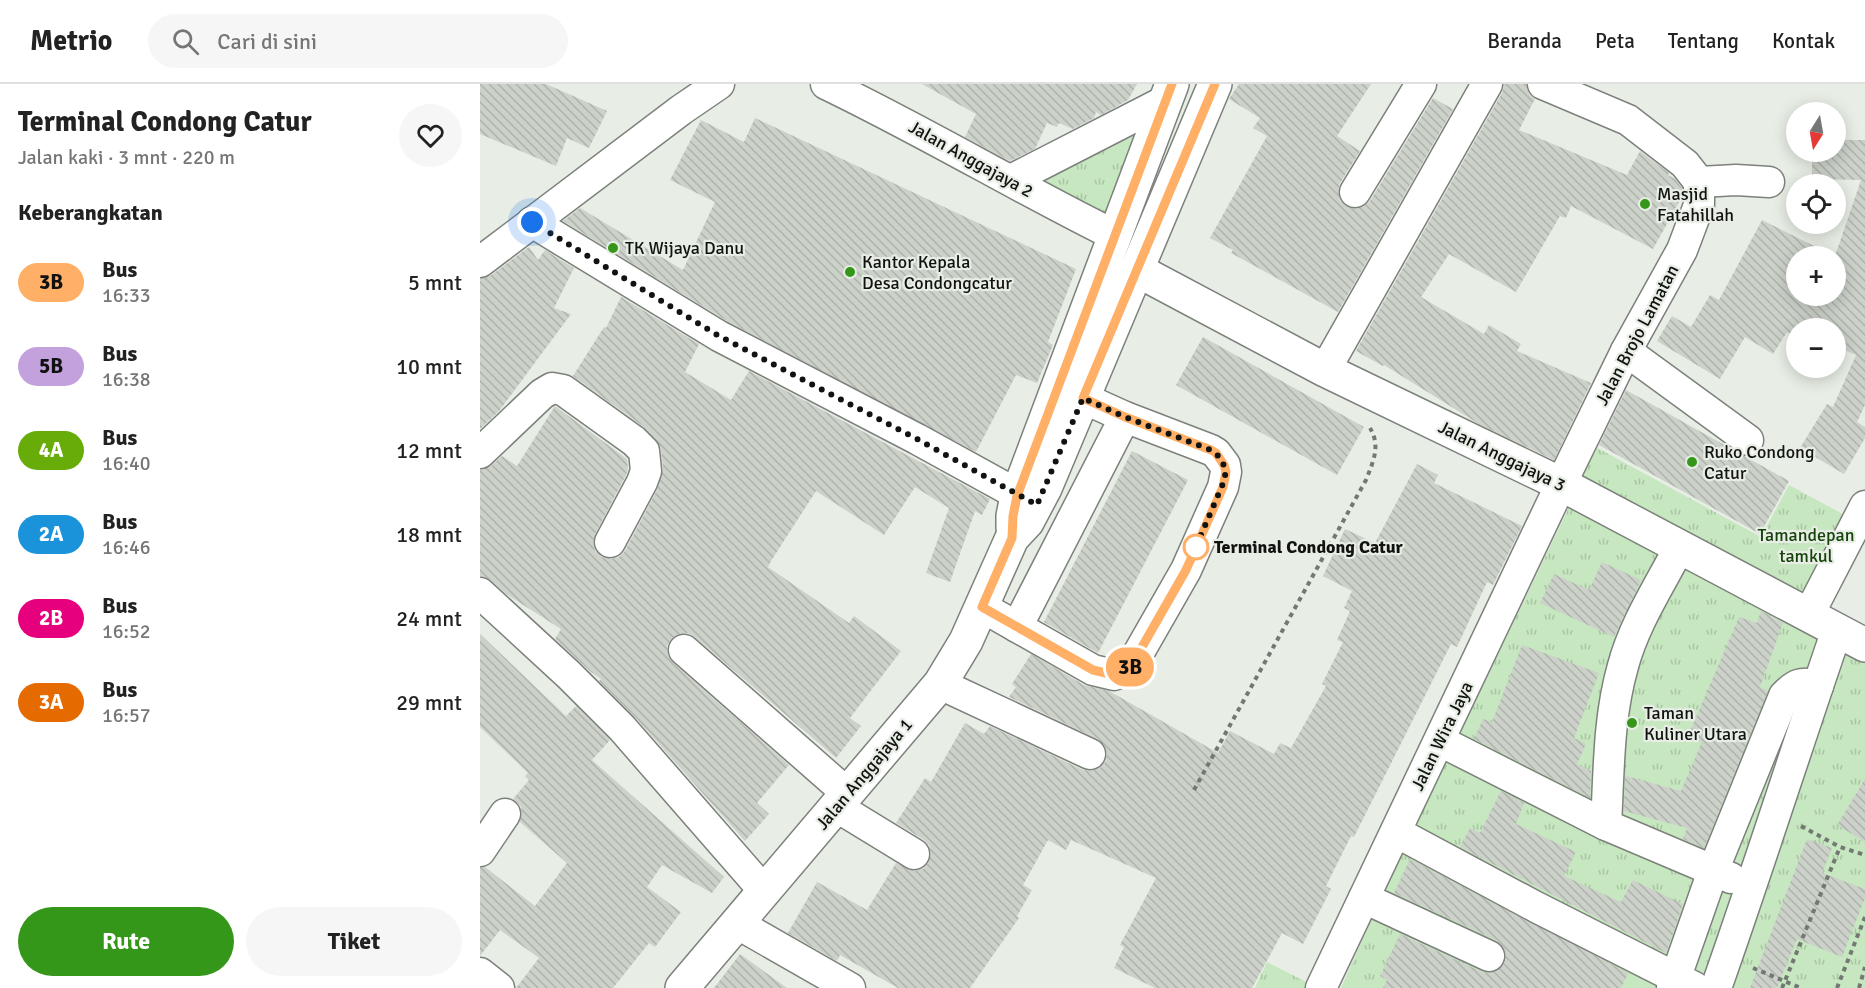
<!DOCTYPE html>
<html lang="id">
<meta charset="utf-8">
<style>
:root{--surface:#fff;--page:#f6f6f6;--text:#222;--muted:#767676;--line:#e0e0e0;--accent:#359719}
body{margin:0;font-family:Signika,sans-serif;background:var(--page);color:var(--text);height:100vh;display:flex;flex-direction:column;font-size:22px;white-space:nowrap}
*{box-sizing:border-box;margin:0}
p{font-size:20px;color:var(--muted)}
.icon{flex:none;width:33px;height:33px;fill:none;stroke:currentColor;stroke-width:2;stroke-linecap:round;stroke-linejoin:round}
.map{position:relative;flex:1;overflow:hidden}
.drawer{display:flex;flex-direction:column;background:var(--surface);width:480px}
.drawer>*{flex:none}
.badge{padding:0 12px;border-radius:20px;font-size:21px;line-height:39px}
.needle{width:39px;rotate:191deg}
.buttons{position:absolute;left:1306px;top:18px;display:grid;gap:12px}
.buttons a{display:grid;place-items:center;width:60px;height:60px;border-radius:50%;background:var(--surface);box-shadow:0 3px 15px #0003;font-size:30px}
.you{position:absolute;width:30px;height:30px;margin:-15px;border:4px solid #fff;border-radius:50%;background:#1a73e8;box-shadow:0 0 0 9px #1a73e833}
.map>.badge{position:absolute;translate:-50% -50%;box-shadow:0 0 0 3px #fff}
h2{padding:0 18px;font-size:22px;line-height:54px}
.round{display:grid;place-items:center;flex:none;width:63px;height:63px;border-radius:32px;background:var(--page)}
.overview{display:flex;align-items:center;justify-content:space-between;height:102px;padding:0 18px}
h1{font-size:28px;font-weight:700;line-height:45px}
.cta{display:flex;gap:12px;margin-top:auto;padding:12px 18px}
.cta a{flex:1;height:69px;border-radius:36px;background:var(--accent);color:#fff;font-size:24px;font-weight:700;line-height:69px;text-align:center}
.cta a+a{background:var(--page);color:var(--text)}
ul{padding:0;list-style:none}
li{display:flex;align-items:center;gap:18px;height:84px;padding:0 18px}
li div{flex:1}
li b{display:block;font-size:22px}
li em{font-style:normal}
li .badge{min-width:66px;font-weight:700;text-align:center}
header{display:flex;align-items:center;gap:36px;box-sizing:border-box;height:84px;padding:0 30px;background:var(--surface);border-bottom:2px solid var(--line)}
header strong{font-size:28px}
nav{display:flex;gap:33px;margin-inline-start:auto;font-size:21px}
.search{width:420px;height:54px;background:var(--page);display:flex;align-items:center;gap:15px;box-sizing:border-box;padding:0 21px;border-radius:33px;color:var(--muted);font-size:22px}
main{display:flex;flex:1;min-height:0}
.map>svg:first-child{display:block}
.grass{fill:url(#grass-tufts)}
.building{fill:url(#building-back-hatch)}
.lines{fill:none;stroke-linecap:round;stroke-linejoin:round}
.minor-casing{stroke:#7c817b;stroke-width:33}
.major-casing{stroke:#7c817b;stroke-width:36}
.path{stroke:#747873;stroke-width:4;stroke-dasharray:4.5 4.5;stroke-linecap:butt}
.minor{stroke:#fff;stroke-width:30}
.major{stroke:#fff;stroke-width:33}
.line-casing{stroke:#fff;stroke-width:14}
.line{stroke:#ffaf66;stroke-width:9}
.walk{stroke:#111311;stroke-width:6;stroke-dasharray:0 10.8}
.poi-dot{fill:#359719;stroke:#e8eee6;stroke-width:2}
.stop-dot{fill:#fff;stroke:#ffaf66;stroke-width:3}
.labels{text-anchor:middle;stroke-width:4.5;stroke-linejoin:round;paint-order:stroke}
.street-label{font-size:18px;fill:#111311;stroke:#e8eee6}
.poi-label{font-size:18px;fill:#111311;stroke:#e8eee6;text-anchor:start}
.park-label{font-size:18px;fill:#154309;stroke:#e8eee6}
.stop-label{font-size:18px;font-weight:bold;fill:#111311;stroke:#e8eee6;text-anchor:start}
</style>
<header>
<strong>Metrio</strong>
<div class="search"><svg class="icon" aria-label="search" viewBox="0 0 24 24"><circle cx="10" cy="10" r="6"/><path d="M15 15l6 6"/></svg>Cari di sini</div>
<nav><a>Beranda</a><a>Peta</a><a>Tentang</a><a>Kontak</a></nav>
</header>
<main>
<section class="drawer">
<div class="overview"><div><h1>Terminal Condong Catur</h1><p>Jalan kaki · 3 mnt · 220 m</p></div><a class="round"><svg class="icon" aria-label="heart" viewBox="0 0 24 24"><path d="M12 20l-8-8c-3-5 5-10 8-4 3-6 11-1 8 4z"/></svg></a></div>
<h2>Keberangkatan</h2>
<ul>
<li><span class="badge" style="background:#ffaf66;color:#111">3B</span><div><b>Bus</b><p>16:33</p></div><em>5 mnt</em></li>
<li><span class="badge" style="background:#c3a1dd;color:#111">5B</span><div><b>Bus</b><p>16:38</p></div><em>10 mnt</em></li>
<li><span class="badge" style="background:#67ac08;color:#fff">4A</span><div><b>Bus</b><p>16:40</p></div><em>12 mnt</em></li>
<li><span class="badge" style="background:#1a93db;color:#fff">2A</span><div><b>Bus</b><p>16:46</p></div><em>18 mnt</em></li>
<li><span class="badge" style="background:#e6007e;color:#fff">2B</span><div><b>Bus</b><p>16:52</p></div><em>24 mnt</em></li>
<li><span class="badge" style="background:#e56a00;color:#fff">3A</span><div><b>Bus</b><p>16:57</p></div><em>29 mnt</em></li>
</ul>
<div class="cta"><a>Rute</a><a>Tiket</a></div>
</section>
<div class="map">
<svg width="1385" height="904" viewBox="0 0 1385 904">
<defs>
<pattern id="grass-tufts" width="24" height="20" patternUnits="userSpaceOnUse" patternTransform="scale(1.5)"><rect width="24" height="20" fill="#c6e7bf"/><path d="M3 7l-1-3M5 7V3M7 7l1-3M15 17l-1-3M17 17v-4M19 17l1-3" fill="none" stroke="#a9c5a3"/></pattern>
<pattern id="building-back-hatch" width="6" height="6" patternUnits="userSpaceOnUse" patternTransform="scale(1.5)"><rect width="6" height="6" fill="#ccd1ca"/><path d="M-1 5l2 2M0 0l6 6M5-1l2 2" fill="none" stroke="#aeb3ac"/></pattern>
</defs>
<rect width="100%" height="100%" fill="#e8eee6"/>
<g class="grass">
<path d="M685,18L634,151L531,96Z"/>
<path d="M1112,361L1281,453L1309,401L1385,442L1342,526L1093,398Z"/>
<path d="M1092,417L1346,550L1233,904H861L897,823Z"/>
<path d="M1361,554L1385,568V904H1238Z"/>
<path d="M787,878L838,904H775Z"/>
</g>
<g class="building">
<path d="M0,0H66L127,27L109,64L87,54L76,82L0,50Z"/>
<path d="M442,0H657L648,16L621,31L616,28L614,34L593,45L579,39L577,43L567,39L555,65L530,77L485,53L496,30Z"/>
<path d="M759,0H891L857,52L880,67L860,99L858,107L860,117L866,122L874,125L883,123L890,117L953,14L973,25L858,228L751,169L753,166L730,154L787,52L773,44L780,34L749,15Z"/>
<path d="M1024,0H1046L1049,10L1055,15L1039,46L1147,91L1160,67L1189,89L1188,91L1195,95L1202,104V113L1173,165L1091,122L1086,134L1080,132L1036,208L969,170L941,213L1004,250L1009,241L1041,260L1037,267L1111,299L1074,376L999,340L904,281L903,282L876,267L1022,9Z"/>
<path d="M275,34L596,185L568,258L573,261L557,299L536,291L496,368L247,237L83,137L100,124L203,186L235,118L190,96L221,36L264,58Z"/>
<path d="M1356,56H1385V96H1382H1385V321L1377,338L1385,343V354L1364,390L1320,364L1347,320L1353,323L1376,271L1356,262V244H1313L1310,250L1307,248L1293,270L1265,253L1240,295L1177,257L1192,232L1211,243L1230,211L1239,216L1282,136L1354,172H1317V212H1356L1355,172L1381,96L1332,95V68H1356Z"/>
<path d="M49,163L58,176L65,166L94,184L74,224L91,230L19,327L0,345V195L10,192Z"/>
<path d="M141,213L219,260L205,288L251,316L269,287L510,415L502,431L495,427L470,498L446,489L469,424L435,403L404,451L336,407L291,477L288,483L369,539L374,532L421,567L370,634L381,642L356,674L215,553L208,549L199,550L191,555L187,562L188,571L193,579L309,681L277,719L289,730L265,757L155,633L119,597L121,595L111,588L75,555L81,545L26,510L11,496L0,492V386L11,382L22,372L37,382L75,322L147,375L148,385L146,391L115,450L113,458L115,467L121,473L131,475L139,473L145,467L177,406L183,385L181,365L176,355L164,343L93,292L124,243L126,244Z"/>
<path d="M723,253L884,343L857,391L696,301Z"/>
<path d="M1146,306L1309,397L1280,450L1119,361Z"/>
<path d="M652,367L708,396L618,569L564,538Z"/>
<path d="M937,380L958,391L954,399L1042,442L1013,501L1007,498L977,563L971,560L874,753L871,752L846,802L851,805L823,860L802,849L772,904H675L634,884L644,863L640,861L676,794L591,756L586,766L568,756L543,801L552,806L537,832L539,834L490,904H418L360,871L357,877L308,849L337,798L387,826L416,779L434,787L443,785L448,779L451,770L449,761L443,755L416,739L445,694L451,698L485,639L504,650L510,642L603,686L612,687L620,684L626,677L627,669L624,661L618,655L529,613L536,603L532,600L551,570L604,601L629,607L738,669L750,647L794,670L800,659L811,664L846,602L842,600L863,558L857,556L870,527L864,524L872,507L843,492L865,445L895,459Z"/>
<path d="M1122,478L1161,496L1134,553L1060,519L1074,490L1109,506Z"/>
<path d="M1281,527L1303,539L1280,603L1288,607L1224,764L1203,755L1207,744L1144,727L1145,694L1146,692L1201,707L1222,658L1208,652L1259,533L1277,539Z"/>
<path d="M0,550L86,632L96,622L130,656L112,676L244,793L232,809L182,781L167,803L201,828L175,863L169,859L133,904H36L59,874L20,846L0,872V784L5,783L55,822L87,779L40,738L42,731L41,723L33,715L49,696L45,692L48,689L0,643Z"/>
<path d="M1042,561L1119,589L1094,654L1106,660L1097,680L1111,687L1110,714L994,655L1003,635L1012,638Z"/>
<path d="M1385,695V758L1357,741Z"/>
<path d="M1021,707L1044,719L1036,740L1096,768L1084,792L1141,818L1153,796L1203,820L1186,869L980,763L990,744L1000,749Z"/>
<path d="M1327,755L1352,764L1342,789L1385,805V814L1362,873L1317,855L1297,904H1270Z"/>
<path d="M930,775L1148,889L1141,904H903L907,896L900,892L920,850L1002,888L1010,889L1018,886L1025,879L1026,870L1023,863L1016,856L914,809Z"/>
<path d="M260,870L307,904H234Z"/>
</g>
<g class="lines">
<defs>
<g id="minor">
<path d="M346,0C444,47 537,103 634,151"/>
<path d="M1063,0L1148,36L1205,80L1219,98"/>
<path d="M531,96L685,17"/>
<path d="M1219,98L1256,96L1289,98"/>
<path d="M875,108L941,0"/>
<path d="M52,138L239,252L437,355L557,421"/>
<path d="M0,178L201,26L239,0"/>
<path d="M1146,267L1268,356"/>
<path d="M845,286L1007,0"/>
<path d="M0,369L62,310L72,304L83,306L154,357L164,367L166,387L162,398L130,458"/>
<path d="M0,509L89,591L142,644L285,808"/>
<path d="M502,523L613,586L634,591L650,584L706,486L743,403L746,388L745,381L736,369L731,366L645,333L603,314"/>
<path d="M1329,530L1385,422"/>
<path d="M537,543L645,333"/>
<path d="M204,566L368,710"/>
<path d="M460,600L610,670"/>
<path d="M960,657L1126,741L1251,794"/>
<path d="M357,723L434,770"/>
<path d="M1126,741C1129,688 1128,634 1143,582C1154,540 1180,501 1200,462"/>
<path d="M916,748L1056,823L1214,903"/>
<path d="M0,767L25,730"/>
<path d="M884,814L1009,872"/>
<path d="M258,840L370,904"/>
<path d="M0,889L19,904"/>
<path d="M841,904L1081,400L1146,267L1202,166L1219,121V98"/>
<path d="M1192,904L1233,787L1304,612C1315,600 1322,597 1338,602"/>
<path d="M1236,904C1278,785 1316,665 1357,546"/>
</g>
<g id="major">
<path d="M657,186L845,286L1081,400L1385,561"/>
<path d="M533,444V432L537,412L692,0"/>
<path d="M202,904L460,600L486,557L532,454L547,438L565,404L735,0"/>
</g>
</defs>
<use href="#minor" class="minor-casing"/>
<use href="#major" class="major-casing"/>
<g class="path">
<path d="M714,706L886,396C893,378 901,362 890,344"/>
<path d="M1321,742L1360,763L1385,771"/>
<path d="M1273,884L1321,904"/>
<path d="M1302,904L1360,763"/>
<path d="M1357,904L1385,833"/>
<path d="M1379,904L1385,883"/>
</g>
<use href="#minor" class="minor"/>
<use href="#major" class="major"/>
</g>
<g class="lines">
<defs>
<path id="line" d="M692,0L537,412L533,432L532,454L502,523L613,586L634,591L650,584L706,486L743,403L746,388L744,381L736,369L731,366L645,333L603,314L735,0"/>
</defs>
<use href="#line" class="line-casing"/>
<use href="#line" class="line"/>
<path class="walk" d="M52,138L239,252L437,355L557,421L603,314L645,333L731,366C742,373 746,382 745,395L715,465L716,463"/>
</g>
<g class="poi-dot">
<circle cx="1165" cy="120" r="6"/>
<circle cx="133" cy="164" r="6"/>
<circle cx="370" cy="188" r="6"/>
<circle cx="1212" cy="378" r="6"/>
<circle cx="1152" cy="639" r="6"/>
</g>
<circle class="stop-dot" cx="716" cy="463" r="12"/>
<g class="labels">
<g class="street-label">
<text transform="translate(491 75) rotate(29)" y="6">Jalan Anggajaya 2</text>
<text transform="translate(1157 251) rotate(-62)" y="6">Jalan Brojo Lamatan</text>
<text transform="translate(1022 372) rotate(26)" y="6">Jalan Anggajaya 3</text>
<text transform="translate(962 652) rotate(-64)" y="6">Jalan Wira Jaya</text>
<text transform="translate(384 690) rotate(-50)" y="6">Jalan Anggajaya 1</text>
</g>
<g class="poi-label">
<text x="1177" y="116">Masjid<tspan x="1177" dy="21">Fatahillah</tspan></text>
<text x="145" y="170">TK Wijaya Danu</text>
<text x="382" y="184">Kantor Kepala<tspan x="382" dy="21">Desa Condongcatur</tspan></text>
<text x="1224" y="374">Ruko Condong<tspan x="1224" dy="21">Catur</tspan></text>
<text x="1164" y="635">Taman<tspan x="1164" dy="21">Kuliner Utara</tspan></text>
</g>
<g class="park-label">
<text x="1326" y="457">Tamandepan<tspan x="1326" dy="21">tamkul</tspan></text>
</g>
<g class="stop-label">
<text x="734" y="469">Terminal Condong Catur</text>
</g>
</g>
</svg>
<div class="buttons">
<a><svg class="needle" viewBox="-14 -14 28 28"><path d="M0-13l5 13h-10z" fill="#e53935"/><path d="M0 13l5-13h-10z" fill="#767676"/></svg></a>
<a><svg class="icon" aria-label="locate" viewBox="0 0 24 24"><circle cx="12" cy="12" r="6"/><path d="M12 2v4M12 18v4M2 12h4M18 12h4"/></svg></a>
<a>+</a>
<a>−</a>
</div>
<div class="you" style="left:52px;top:138px"></div>
<b class="badge" style="left:650px;top:583px;background:#ffaf66;color:#111">3B</b>
</div>
</main>
